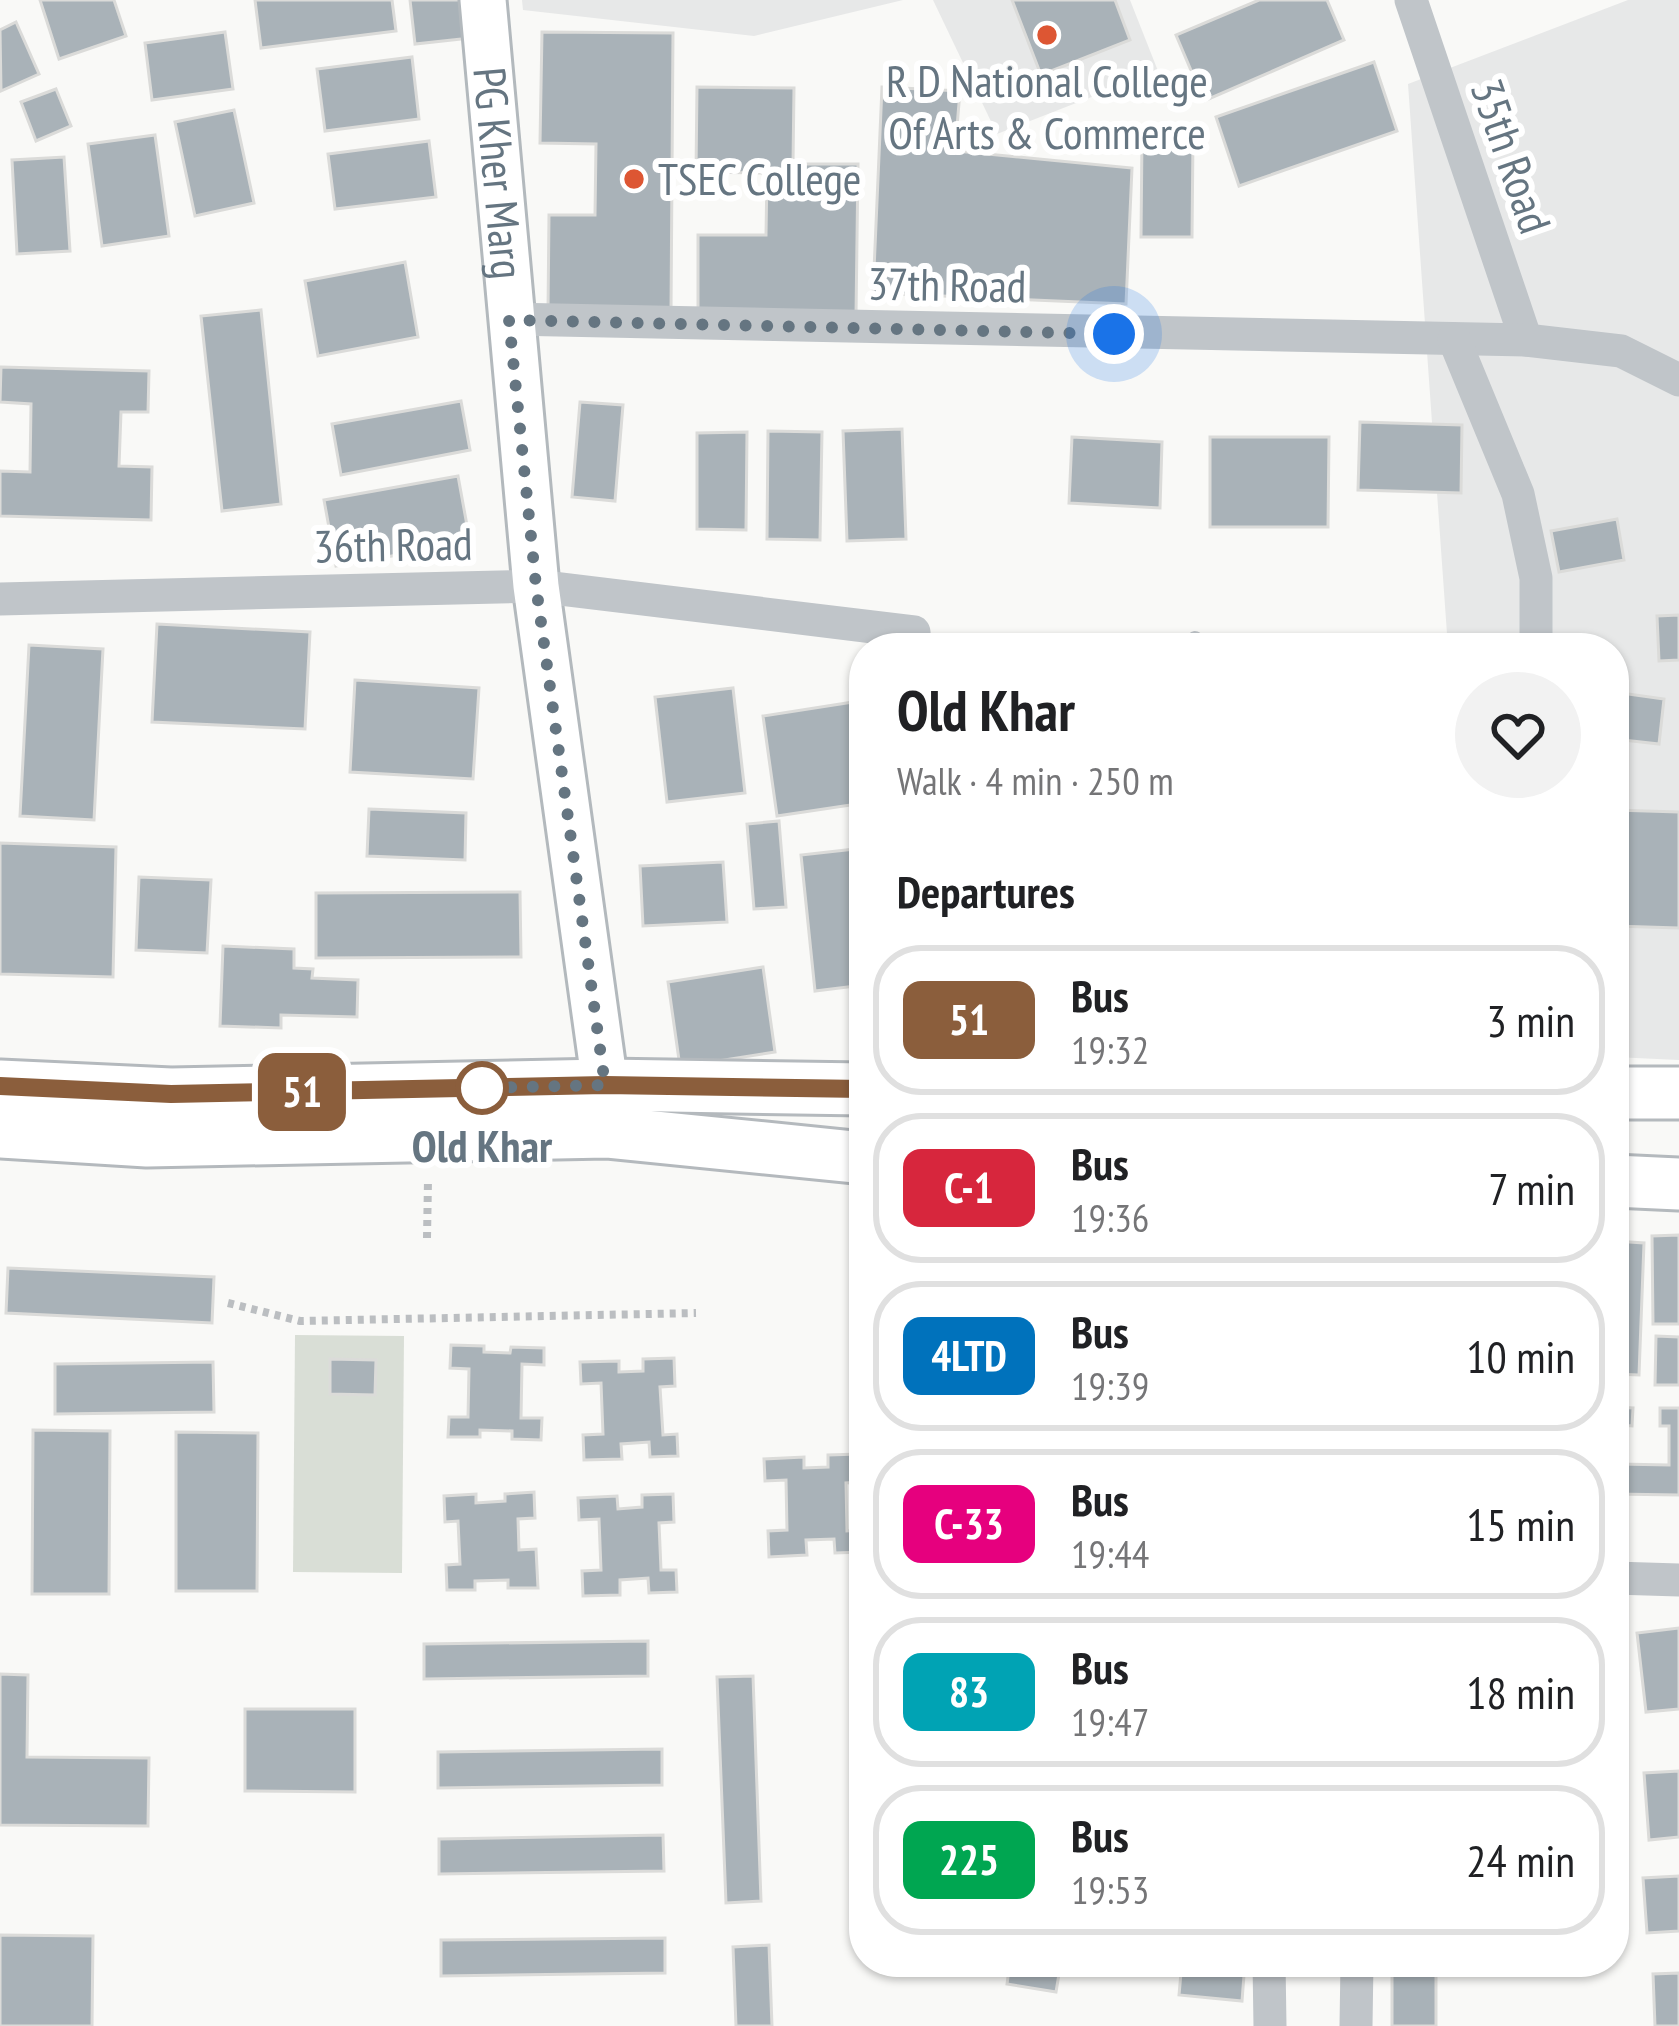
<!DOCTYPE html>
<meta charset="utf-8">
<style>
:root{--surface:#fff;--page:#f2f2f2;--text:#202124;--muted:#757577;--line:#e0e0e0}
body{margin:0;font-family:"PT Sans Narrow",sans-serif;background:var(--page);color:var(--text);height:100vh;display:flex;flex-direction:column;font-size:45px;white-space:nowrap}
*{box-sizing:border-box;margin:0}
p{font-size:39px;color:var(--muted)}
.icon{flex:none;width:66px;height:66px;fill:none;stroke:currentColor;stroke-width:2;stroke-linecap:round;stroke-linejoin:round}
.map{position:relative;flex:1;overflow:hidden}
.details{position:absolute;left:849px;top:633px;width:780px;height:1344px;display:flex;flex-direction:column;background:var(--surface);border-radius:48px;box-shadow:0 3px 9px #0004}
.details>*{flex:none}
.badge{padding:0 24px;border-radius:18px;font-size:42px;line-height:78px}
.you{position:absolute;width:60px;height:60px;margin:-30px;border:9px solid #fff;border-radius:50%;background:#1a73e8;box-shadow:0 0 0 18px #1a73e833}
.map>.badge{position:absolute;translate:-50% -50%;box-shadow:0 0 0 6px #fff}
h2{padding:0 48px;font-size:45px;line-height:108px}
.round{display:grid;place-items:center;flex:none;width:126px;height:126px;border-radius:63px;background:var(--page)}
.overview{display:flex;align-items:center;justify-content:space-between;height:204px;padding:0 48px}
h1{font-size:57px;font-weight:600;line-height:90px}
ul{padding:0;list-style:none}
li{display:flex;align-items:center;gap:36px;height:150px;margin:0 24px 18px;padding:0 24px;border:6px solid var(--line);border-radius:48px}
li div{flex:1}
li b{display:block;font-size:45px}
li em{font-style:normal}
li .badge{min-width:132px;font-weight:700;text-align:center}
.map>svg:first-child{display:block}
.built{fill:#e7e8e8}
.green{fill:#d9ded6}
.building{fill:#a9b2b8;stroke:#dbdbd9;stroke-width:3}
.lines{fill:none;stroke-linecap:round;stroke-linejoin:round}
.secondary-casing{stroke:#b3b9bd;stroke-width:51}
.primary-casing{stroke:#b4b9bd;stroke-width:57}
.path{stroke:#bbbec1;stroke-width:8;stroke-dasharray:6 6;stroke-linecap:butt}
.lane{stroke:#c0c5c9;stroke-width:16}
.street{stroke:#c0c5c9;stroke-width:33}
.secondary{stroke:#fff;stroke-width:45}
.primary{stroke:#fff;stroke-width:51}
.line-casing{stroke:#fff;stroke-width:27}
.line{stroke:#8b5e3c;stroke-width:18}
.walk{stroke:#657581;stroke-width:12;stroke-dasharray:0 21.6}
.poi-dot{fill:#dd5633;stroke:#fff;stroke-width:4.5}
.stop-dot{fill:#fff;stroke:#8b5e3c;stroke-width:6}
.labels{text-anchor:middle;stroke-width:12;stroke-linejoin:round;paint-order:stroke}
.poi-label{font-size:45px;fill:#657581;stroke:#fff}
.street-label{font-size:45px;fill:#657581;stroke:#fff}
.stop-label{font-size:45px;font-weight:bold;fill:#657581;stroke:#fff}
</style>
<div class="map">
<svg width="1679" height="2026" viewBox="0 0 1679 2026">
<rect width="100%" height="100%" fill="#f9f9f7"/>
<g class="built">
<path d="M522,0H903L754,36L523,10Z"/>
<path d="M933,0H1130L1158,71L997,134Z"/>
<path d="M1628,0H1679V1060L1614,1057V648H1448L1408,84Z"/>
</g>
<path class="green" d="M295,1335L404,1336L402,1573L293,1572Z"/>
<g class="building">
<path d="M40,0H114L126,36L59,59Z"/>
<path d="M255,0H392L396,31L261,48Z"/>
<path d="M410,0H475L480,37L415,44Z"/>
<path d="M1012,0H1115L1130,40L1041,75Z"/>
<path d="M1259,0H1327L1344,40L1204,101L1176,35Z"/>
<path d="M16,22L39,74L1,91L0,30Z"/>
<path d="M225,32L233,89L152,100L145,43Z"/>
<path d="M542,32L673,33L671,312L548,311L549,215H595L596,144L540,143Z"/>
<path d="M412,57L419,119L325,131L317,69Z"/>
<path d="M1374,62L1397,131L1239,186L1216,117Z"/>
<path d="M697,87L794,88L793,164H858L856,315L698,314V235H766L767,173L696,172Z"/>
<path d="M882,87L960,91L955,151L1132,168L1126,304L873,293Z"/>
<path d="M56,89L71,126L36,141L21,102Z"/>
<path d="M234,110L254,203L195,216L175,122Z"/>
<path d="M155,135L169,236L102,246L88,144Z"/>
<path d="M1142,137L1193,138L1192,237H1141Z"/>
<path d="M429,141L436,197L335,209L328,154Z"/>
<path d="M64,157L70,251L17,254L12,160Z"/>
<path d="M405,262L418,337L318,356L305,281Z"/>
<path d="M261,310L281,504L222,511L201,316Z"/>
<path d="M1,367L149,371L148,412H121L119,466L152,467L151,520L0,516V471L30,472L31,404L0,402Z"/>
<path d="M461,401L470,450L341,475L332,424Z"/>
<path d="M580,402L623,405L615,501L572,497Z"/>
<path d="M1360,422L1462,425L1461,493L1358,490Z"/>
<path d="M902,429L906,539L847,541L843,431Z"/>
<path d="M768,431L822,432L820,540L767,539Z"/>
<path d="M747,432L746,530L697,529V433Z"/>
<path d="M1072,437L1162,442L1160,508L1069,503Z"/>
<path d="M1210,437H1329L1328,527H1210Z"/>
<path d="M458,476L470,542L336,566L324,500Z"/>
<path d="M1617,519L1624,560L1559,572L1551,531Z"/>
<path d="M1679,615V660L1659,661L1657,616Z"/>
<path d="M157,624L310,632L305,729L152,722Z"/>
<path d="M29,645L103,649L94,820L20,816Z"/>
<path d="M355,680L479,688L473,779L350,772Z"/>
<path d="M733,688L745,793L667,802L655,697Z"/>
<path d="M1614,692L1664,699L1659,744L1614,739Z"/>
<path d="M853,702L864,774V803L777,816L763,716Z"/>
<path d="M369,809L466,813L465,860L367,856Z"/>
<path d="M1614,810L1679,812V928L1614,926Z"/>
<path d="M779,821L786,907L754,909L747,824Z"/>
<path d="M0,843L116,847L113,977L0,974Z"/>
<path d="M864,848V985L815,991L801,855Z"/>
<path d="M723,862L727,922L643,926L640,866Z"/>
<path d="M139,877L211,880L207,953L136,950Z"/>
<path d="M520,892L521,957L316,958V893Z"/>
<path d="M223,946L294,949V968L313,969L312,978L358,980L357,1017L281,1015V1028L220,1026Z"/>
<path d="M763,967L775,1052L680,1067L668,982Z"/>
<path d="M1679,1235V1324H1653L1652,1236Z"/>
<path d="M1614,1241L1644,1243L1639,1375L1614,1374Z"/>
<path d="M8,1268L214,1277L212,1323L6,1313Z"/>
<path d="M1656,1336L1679,1337V1385H1655Z"/>
<path d="M451,1345L484,1346V1352L510,1353L511,1347L544,1348V1365L522,1364L521,1418H542L541,1440L512,1439V1431L480,1430V1437H448L449,1417H468L469,1369L450,1368Z"/>
<path d="M674,1358L675,1386L660,1387L663,1435L677,1434L678,1456L650,1457L649,1442L621,1444L622,1459L584,1460L583,1435L603,1434L601,1383L581,1384L580,1362L619,1361V1372L643,1371V1359Z"/>
<path d="M330,1359L376,1360L375,1395L330,1394Z"/>
<path d="M213,1362L214,1412L55,1414V1364Z"/>
<path d="M1614,1407L1633,1408L1632,1426L1620,1425L1619,1464L1669,1465V1426H1660V1408H1679V1495L1614,1494Z"/>
<path d="M33,1430L110,1431L109,1594H32Z"/>
<path d="M176,1432L258,1433L257,1591H176Z"/>
<path d="M859,1454L861,1482L846,1483L847,1531L862,1530L863,1552L835,1553L834,1539L806,1540L807,1555L769,1557L768,1531L787,1530L786,1480L765,1481L764,1459L804,1457V1468L828,1467V1455Z"/>
<path d="M534,1492L535,1518L518,1519L519,1550L536,1549L538,1588H508V1580L475,1581V1590H447L446,1565L460,1564L458,1521L445,1522L444,1496L476,1494V1503L505,1501V1494Z"/>
<path d="M673,1494L674,1522L659,1523L661,1570H676L677,1592L649,1593L648,1578L620,1580V1595L583,1596L582,1571L601,1570L599,1519L579,1520L578,1498L617,1496L618,1509L642,1507V1495Z"/>
<path d="M1679,1628V1709L1646,1712L1637,1633Z"/>
<path d="M648,1641V1676L424,1679V1644Z"/>
<path d="M0,1674L28,1675L27,1757L149,1758L148,1826L0,1825Z"/>
<path d="M753,1676L761,1901L726,1903L717,1677Z"/>
<path d="M245,1709H355V1792L245,1791Z"/>
<path d="M662,1749V1785L438,1788V1752Z"/>
<path d="M1679,1771V1837L1649,1840L1644,1773Z"/>
<path d="M663,1835L664,1871L439,1874V1839Z"/>
<path d="M857,1871L864,1872V1942H853Z"/>
<path d="M1679,1876V1931L1647,1933L1643,1878Z"/>
<path d="M0,1935L93,1936L92,2026H0Z"/>
<path d="M665,1938V1973L441,1976V1940Z"/>
<path d="M769,1945L772,2026H736L733,1947Z"/>
<path d="M1010,1962H1061L1056,1992L1007,1984Z"/>
<path d="M1182,1962H1245L1242,2001L1179,1995Z"/>
<rect x="1392" y="1962" width="44" height="64"/>
<path d="M1679,1973V2026H1655L1653,1974Z"/>
</g>
<g class="lines">
<defs>
<g id="secondary">
<path id="s1" d="M483,0L536,586L605,1085L606,1118"/>
</g>
<g id="primary">
<path d="M0,1086L171,1094L605,1085L864,1089"/>
<path d="M1614,1093H1679"/>
<path d="M0,1132L147,1141L606,1132L864,1158"/>
<path d="M1614,1181L1679,1184"/>
</g>
</defs>
<use href="#secondary" class="secondary-casing"/>
<use href="#primary" class="primary-casing"/>
<g class="path">
<path d="M427,1238L428,1180"/>
<path d="M228,1303L300,1321L696,1313"/>
</g>
<path class="lane" d="M1195,639L1196,648"/>
<g class="street">
<path d="M1411,0L1526,340"/>
<path d="M509,319L1526,340L1621,351L1679,380"/>
<path d="M1454,339L1518,494L1536,578V648"/>
<path d="M0,599L536,586L914,632L915,648"/>
<path d="M1614,1578L1679,1580"/>
<path d="M1269,1962L1270,2026"/>
<path d="M1356,2026L1357,1962"/>
</g>
<use href="#secondary" class="secondary"/>
<use href="#primary" class="primary"/>
</g>
<g class="lines">
<defs>
<path id="line" d="M0,1086L171,1094L605,1085L864,1089"/>
</defs>
<use href="#line" class="line-casing"/>
<use href="#line" class="line"/>
<path class="walk" d="M482,1088H475L605,1085L536,586L509,320L1114,334"/>
</g>
<g class="poi-dot">
<circle cx="1047" cy="35" r="12"/>
<circle cx="634" cy="179" r="12"/>
</g>
<circle class="stop-dot" cx="482" cy="1088" r="24"/>
<g class="labels">
<g class="poi-label">
<text x="1047" y="97">R D National College<tspan x="1047" dy="52">Of Arts &amp; Commerce</tspan></text>
<text x="658" y="195" text-anchor="start">TSEC College</text>
</g>
<g class="street-label">
<text transform="translate(1511 156) rotate(71)" y="16">35th Road</text>
<text dy="16" stroke="none"><textPath href="#s1" startOffset="174">PG Kher Marg</textPath></text>
<text transform="translate(947 285) rotate(1)" y="16">37th Road</text>
<text transform="translate(393 545) rotate(-1)" y="16">36th Road</text>
</g>
<g class="stop-label">
<text x="482" y="1162">Old Khar</text>
</g>
</g>
</svg>
<div class="you" style="left:1114px;top:334px"></div>
<b class="badge" style="left:302px;top:1092px;background:#8b5e3c;color:#fff">51</b>
<section class="details">
<div class="overview"><div><h1>Old Khar</h1><p>Walk · 4 min · 250 m</p></div><a class="round"><svg class="icon" aria-label="heart" viewBox="0 0 24 24"><path d="M12 20l-8-8c-3-5 5-10 8-4 3-6 11-1 8 4z"/></svg></a></div>
<h2>Departures</h2>
<ul>
<li><span class="badge" style="background:#8b5e3c;color:#fff">51</span><div><b>Bus</b><p>19:32</p></div><em>3 min</em></li>
<li><span class="badge" style="background:#d7263d;color:#fff">C-1</span><div><b>Bus</b><p>19:36</p></div><em>7 min</em></li>
<li><span class="badge" style="background:#0072bc;color:#fff">4LTD</span><div><b>Bus</b><p>19:39</p></div><em>10 min</em></li>
<li><span class="badge" style="background:#e6007e;color:#fff">C-33</span><div><b>Bus</b><p>19:44</p></div><em>15 min</em></li>
<li><span class="badge" style="background:#00a3b4;color:#fff">83</span><div><b>Bus</b><p>19:47</p></div><em>18 min</em></li>
<li><span class="badge" style="background:#00a651;color:#fff">225</span><div><b>Bus</b><p>19:53</p></div><em>24 min</em></li>
</ul>
</section>
</div>
